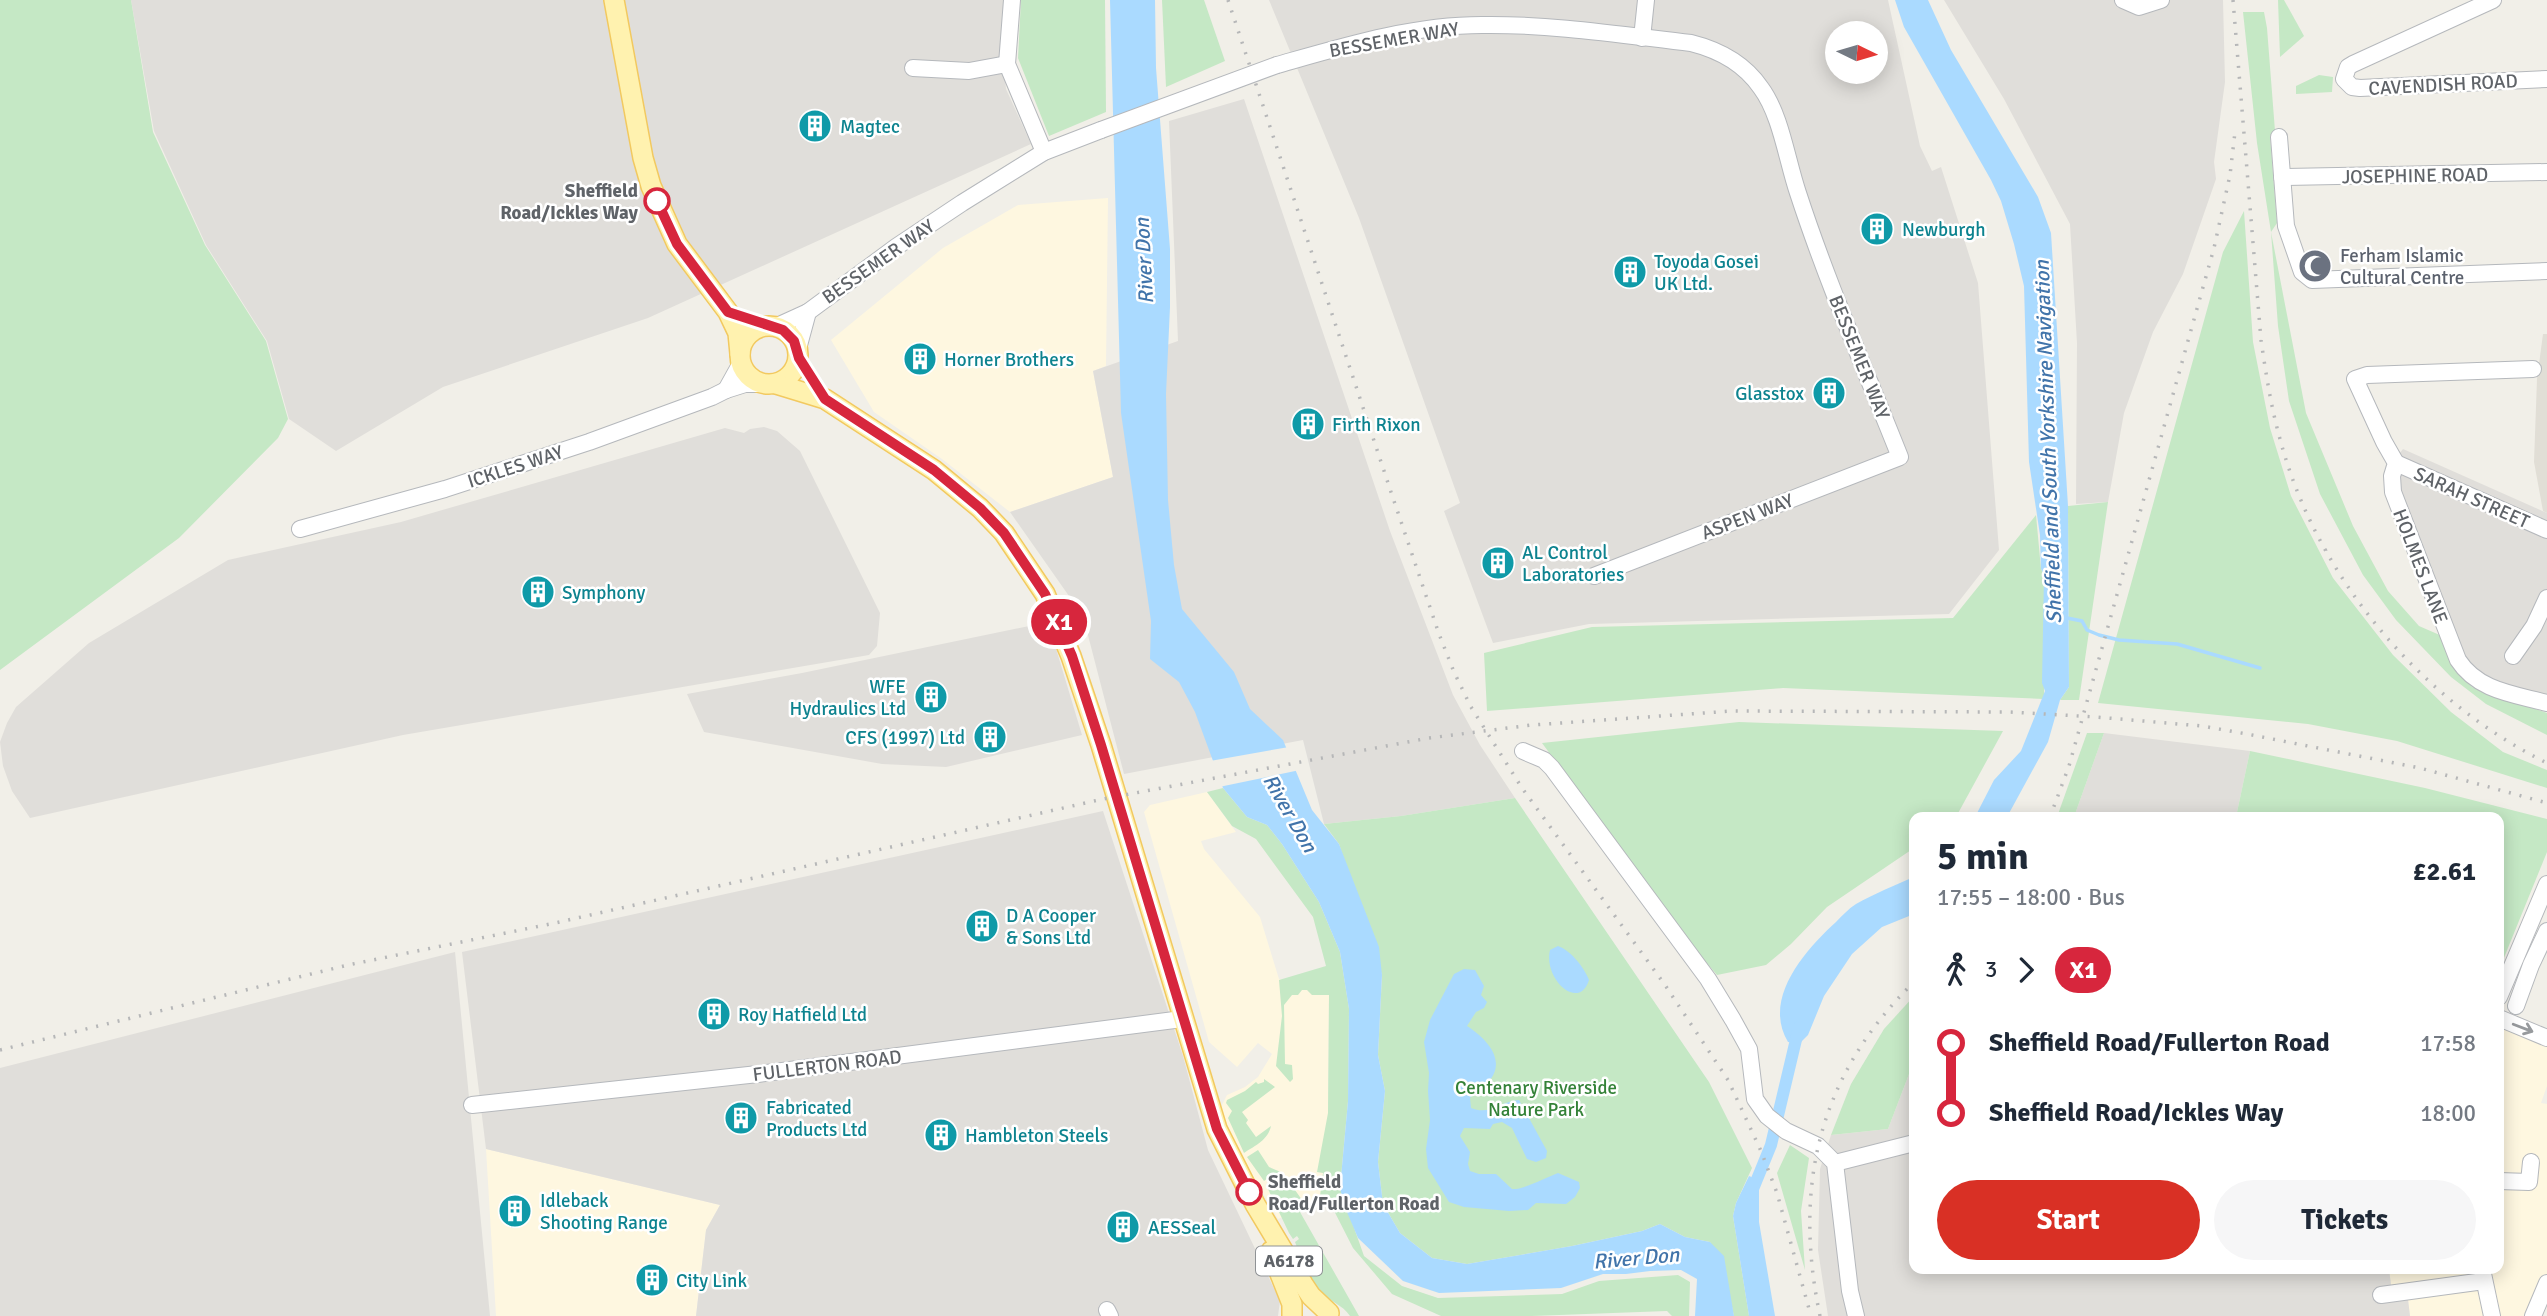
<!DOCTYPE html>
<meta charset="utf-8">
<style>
:root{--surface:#fff;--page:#f6f6f7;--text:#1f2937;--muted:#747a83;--accent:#d93025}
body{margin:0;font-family:Signika,sans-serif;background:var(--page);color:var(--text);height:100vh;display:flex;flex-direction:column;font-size:26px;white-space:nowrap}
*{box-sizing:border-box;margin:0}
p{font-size:23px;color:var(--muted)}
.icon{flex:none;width:38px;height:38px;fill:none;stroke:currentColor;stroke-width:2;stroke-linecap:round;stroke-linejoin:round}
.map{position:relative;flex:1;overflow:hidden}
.details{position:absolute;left:1909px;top:812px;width:595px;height:462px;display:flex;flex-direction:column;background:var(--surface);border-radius:14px;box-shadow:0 4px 18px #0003}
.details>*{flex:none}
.badge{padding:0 14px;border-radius:23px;font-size:24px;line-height:46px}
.needle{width:46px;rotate:95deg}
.fabs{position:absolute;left:1825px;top:21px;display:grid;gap:14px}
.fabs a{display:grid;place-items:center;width:63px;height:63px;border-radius:50%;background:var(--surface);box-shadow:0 4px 18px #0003;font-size:35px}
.map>.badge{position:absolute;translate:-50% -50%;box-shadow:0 0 0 4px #fff}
.legs{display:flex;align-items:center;gap:10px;height:77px;padding:0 28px;font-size:23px}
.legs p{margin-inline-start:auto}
.head{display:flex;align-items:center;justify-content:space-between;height:119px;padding:0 28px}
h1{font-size:38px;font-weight:700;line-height:52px}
.cta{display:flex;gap:14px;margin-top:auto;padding:14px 28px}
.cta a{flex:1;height:80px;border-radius:42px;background:var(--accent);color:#fff;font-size:28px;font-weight:700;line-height:80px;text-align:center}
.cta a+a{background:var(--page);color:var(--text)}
ul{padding:0 28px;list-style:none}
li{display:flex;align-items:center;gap:24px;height:70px;font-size:26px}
li i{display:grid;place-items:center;width:10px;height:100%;margin:0 9px;background:currentColor}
li i::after{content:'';width:18px;height:18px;margin:-9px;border:5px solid;border-radius:50%;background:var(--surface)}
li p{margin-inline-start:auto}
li:first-child i{background:linear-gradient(#0000 50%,currentColor 0)}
li:last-child i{background:linear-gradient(currentColor 50%,#0000 0)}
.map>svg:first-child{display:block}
.commercial{fill:#fef7e0}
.industrial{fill:#e0deda;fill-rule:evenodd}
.education{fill:#e1ded6}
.green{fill:#c5e8c5}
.water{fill:#aadaff}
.pier{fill:#f1efe8}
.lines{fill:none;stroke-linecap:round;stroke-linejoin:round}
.stream{stroke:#aadaff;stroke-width:3.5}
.canal{stroke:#aadaff;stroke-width:12}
.minor-casing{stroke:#b5b8bc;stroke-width:18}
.major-casing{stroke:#f2c960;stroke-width:22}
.minor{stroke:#fff;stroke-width:16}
.major{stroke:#fff2af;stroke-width:19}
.rail{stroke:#b6b7b8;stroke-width:3.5;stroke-dasharray:2 9;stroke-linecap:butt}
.minor-bridge-casing{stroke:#b5b8bc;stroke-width:18;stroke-linecap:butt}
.minor-bridge{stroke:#fff;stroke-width:16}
.oneway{stroke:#979a9d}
.line-1-casing{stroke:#fff;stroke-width:16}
.line-1{stroke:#d7263d;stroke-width:10}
.stop-1-dot{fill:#fff;stroke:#d7263d;stroke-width:3.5}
.labels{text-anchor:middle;stroke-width:5;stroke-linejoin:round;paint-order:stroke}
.shield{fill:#fff;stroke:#8f9295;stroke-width:2}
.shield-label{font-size:18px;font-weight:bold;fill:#5f6368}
.street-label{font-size:19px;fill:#5f6368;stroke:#fff}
.culture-label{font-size:19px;fill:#0d838f;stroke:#fff;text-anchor:start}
.stop-label{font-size:19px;font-weight:bold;fill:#5f6368;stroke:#fff;text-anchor:end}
.worship-label{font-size:19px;fill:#5b616d;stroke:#fff;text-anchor:start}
.park-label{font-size:19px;fill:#348238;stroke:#fff}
.water-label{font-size:21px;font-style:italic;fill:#4174aa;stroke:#fff}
</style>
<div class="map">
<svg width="2547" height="1316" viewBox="0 0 2547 1316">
<rect width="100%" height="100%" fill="#f1efe8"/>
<g class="commercial">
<path d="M1108,198L1106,366L1093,371L1113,477L1010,512L942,459L874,412L831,340L943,248L1018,205Z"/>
<path d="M1207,792L1236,832L1201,841L1204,849L1260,917L1279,979L1329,995L1328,1113L1333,1137L1327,1197L1317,1196L1316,1209L1307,1207L1278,1219L1241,1156L1222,1113L1221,1107L1227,1095L1245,1087L1258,1077L1272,1054L1258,1043L1237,1067L1209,1042L1144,812L1150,805Z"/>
<path d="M2499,1018L2547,1038V1086L2541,1103L2547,1104V1283L2533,1316H2410L2407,1292L2392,1293L2389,1269H2499Z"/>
<path d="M486,1149L720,1205L706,1230L696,1316H496Z"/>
</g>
<g class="industrial">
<path d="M131,0H1008L1003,59L1006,89L1031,144L648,318L443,387L336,451L289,419L267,341L206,245L154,131Z"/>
<path d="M1269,0H1888L1920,146L1932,171L1941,167L1978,283L1999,550L1949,614L1589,624L1493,643L1444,511L1460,503L1359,218ZM1838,33H1876V72H1838Z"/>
<path d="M1944,0H2223L2225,82L2214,162L2216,179L2183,274L2153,332L2124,413L2108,502L2076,504L2077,343L2070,224L2004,99Z"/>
<path d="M1244,99L1390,531L1453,695L1480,745L1515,798L1401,816L1324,824L1303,740L1124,774L1083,616L1010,512L1113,477L1093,371L1178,341L1169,121Z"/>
<path d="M764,427L777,431L800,451L880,613L877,646L869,655L403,735L30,818L12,791L3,766L0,742L7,723L16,707L89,643L228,560L401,522L725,428L744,433L750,429Z"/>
<path d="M2403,449L2547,513V712L2472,687L2461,675L2389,466Z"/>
<path d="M1048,622L1082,735L946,767L882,764L704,732L687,694L802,673Z"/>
<path d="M2104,733L2250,751L2236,817H2074Z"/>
<path d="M1103,811L1183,1056L1208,1150L1280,1301L1278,1316H696L706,1230L720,1205L486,1149L462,952Z"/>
<path d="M455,952L490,1316H0V1068Z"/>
<path d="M1914,1061V1269H2389L2392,1293L2407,1291L2410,1316H1828L1818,1250L1820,1169L1831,1135L1888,1129Z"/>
</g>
<path class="education" d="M2543,334H2547V513L2543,511L2534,462L2537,379Z"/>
<g class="green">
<path d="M0,0H131L153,132L205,245L266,341L288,419L278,438L179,538L0,670Z"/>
<path d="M1021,0H1105L1106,112L1049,136L1018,58Z"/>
<path d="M1162,0H1204L1225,61L1166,87Z"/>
<path d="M2278,0H2284L2304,36L2280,57Z"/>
<path d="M2243,12H2264L2267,28L2275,131L2270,136L2277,223L2271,232L2306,413L2353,526L2388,591L2419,626L2442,636L2461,675L2472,687L2547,713V735L2486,704L2451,677L2396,620L2363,575L2320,494L2289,401L2278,326L2271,232L2257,143Z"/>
<path d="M2319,75L2333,77L2332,92L2296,94V86Z"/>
<path d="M2244,211L2253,342L2270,428L2291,496L2333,578L2393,655L2451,712L2503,752L2547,770V788L2397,741L2308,724L2098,703L2223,252Z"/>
<path d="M2108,502L2079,700H2060L2069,687L2068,506Z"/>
<path d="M2036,515L2041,569L2044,574V699L1783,688L1487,711L1484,653L1592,627L1953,618Z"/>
<path d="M1739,722L2003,731L1956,817H1914V848L1827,907L1791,944L1766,965L1717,975L1706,962L1696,956L1606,827L1598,819L1542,743Z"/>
<path d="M2087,733H2104L2074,817H2057Z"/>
<path d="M2250,751L2425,788L2547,819V852L2499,970V817H2236Z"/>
<path d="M1223,788L1247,817L1267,825L1282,844L1319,902L1340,952L1349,1009L1348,1101L1340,1188L1364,1256L1402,1286L1438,1298L1562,1294L1599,1281L1678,1275L1690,1282L1689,1316H1672L1667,1311L1532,1316H1441L1392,1294L1353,1248L1327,1197L1320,1196L1323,1173L1317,1172L1328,1113L1329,995H1312L1307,990H1302L1298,995H1292L1284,1005L1285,1064L1292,1065L1293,1079L1290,1082L1276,1066L1282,1016L1279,980L1326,966L1313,917L1256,839L1232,826L1207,792Z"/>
<path d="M1515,798L1709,1082L1752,1168L1736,1203L1733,1216L1749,1316H1734L1728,1289L1710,1242L1685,1237L1660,1224L1642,1231L1572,1246L1467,1264L1432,1258L1400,1233L1383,1204L1378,1162L1385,1091L1378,1055L1382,975L1339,844L1324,824L1401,816Z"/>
<path d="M1914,996V1061L1888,1129L1831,1135L1851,1084L1884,1029Z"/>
<path d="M1264,1079L1275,1087L1242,1112L1248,1120L1246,1123L1256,1137L1271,1126C1268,1140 1256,1145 1244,1153L1228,1118L1232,1111L1226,1103L1227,1100L1245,1091L1256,1082L1258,1084L1264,1082Z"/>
<path d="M1790,1145L1809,1158L1801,1211L1805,1270L1777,1173Z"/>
<path d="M1258,1150L1269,1167L1283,1173L1307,1207L1300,1212L1359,1316H1350C1343,1305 1329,1301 1320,1291C1308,1278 1301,1257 1295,1242L1299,1239L1297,1236L1293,1239L1289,1233L1268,1189L1271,1183L1268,1178L1264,1181L1247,1157Z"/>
</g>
<g class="water">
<path d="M1110,0H1155L1156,68L1170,249V307L1166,394L1168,500L1174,565L1182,609L1234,672L1250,709L1283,740L1312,810L1339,844L1379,947L1382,975L1378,1055L1385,1091L1378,1162L1383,1204L1400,1233L1432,1258L1467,1264L1572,1246L1642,1231L1660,1224L1685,1237L1710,1242L1724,1256L1734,1316H1695L1697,1279L1681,1270L1650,1271L1626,1274H1603L1561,1288L1439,1293L1403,1281L1358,1238L1344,1205L1340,1188L1348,1101L1349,1009L1340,952L1319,902L1282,844L1267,825L1247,817L1223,788L1195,712L1179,682L1150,659L1151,621L1121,413Z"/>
<path d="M1895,0H1928L1951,50L2038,197L2051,233L2068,506L2069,687L2060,700L2048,742L2007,817H1975L1994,780L2021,751L2045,691L2042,683L2044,574L2041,569L2040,535L2029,462L2024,286L2014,244L2001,201L1991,180L1904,27Z"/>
<path d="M1914,877V914L1882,927L1852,954L1824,996L1808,1035L1800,1043L1788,1042C1762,999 1805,950 1836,922C1842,916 1848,909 1856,904C1874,894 1895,885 1914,877Z"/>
<path d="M1558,946C1570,950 1584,967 1589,980C1579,1012 1543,979 1550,950Z"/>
<path d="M1464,969L1475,970L1484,986L1481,995L1487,1002L1484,1008L1476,1012L1467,1026C1484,1037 1507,1058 1490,1080C1485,1087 1476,1089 1470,1098L1471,1108C1490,1116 1501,1101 1519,1100L1547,1151L1546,1158L1536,1162L1527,1159L1512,1128L1502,1122L1493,1124L1490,1129L1464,1128L1460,1136L1470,1152L1468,1164L1470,1171L1479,1174H1496L1512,1189C1523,1190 1545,1178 1558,1173L1579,1182L1580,1188L1575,1197L1566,1204L1536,1203L1528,1210L1509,1211L1464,1207L1449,1202L1428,1168L1426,1149L1430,1120L1428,1091L1429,1073L1424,1042L1430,1020L1454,974Z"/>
<path d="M1749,1176L1759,1180V1222L1775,1316H1749L1733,1216L1736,1203Z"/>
</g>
<path class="pier" d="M1289,747L1300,770L1219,787L1210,761Z"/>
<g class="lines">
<path class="stream" d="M2067,618L2082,621L2087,630L2099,635L2119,640L2177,644L2260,668"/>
<path class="canal" d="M1751,1194L1771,1145L1799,1027"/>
<defs>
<g id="minor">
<path d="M1012,0L1007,64L1044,152"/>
<path d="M2123,0L2139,7L2161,0"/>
<path d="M2493,0L2353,64L2348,67L2344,79L2352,87L2360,88L2547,79"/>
<path d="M1642,38L1646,0"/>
<path d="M1277,65C1344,46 1412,25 1482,25C1552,24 1622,35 1691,43C1719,50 1744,63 1761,88C1781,115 1787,161 1798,193C1827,282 1865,369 1900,457L1594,576"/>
<path d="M913,68L969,71L1007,64"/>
<path d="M2279,137L2286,226L2302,272L2312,280L2547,271"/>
<path d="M2282,177L2547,172"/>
<path d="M808,312L896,247L962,203L1044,152L1101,130"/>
<path d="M775,327L808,312L798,349"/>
<path d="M741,363L726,390L745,384H767"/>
<path d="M2533,369L2367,375L2355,379L2384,442L2396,463L2392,476L2393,492L2458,660C2478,691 2514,694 2547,703"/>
<path d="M2396,463L2547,530"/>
<path d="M300,529L445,489L589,442L712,397L726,390"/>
<path d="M2513,656L2534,626L2547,598"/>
<path d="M1523,751L1544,760L1552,768L1708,979L1733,1020L1749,1049L1755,1099L1767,1116L1786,1131L1818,1146L1835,1163L1850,1291L1856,1316"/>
<path d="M2499,997L2547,884"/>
<path d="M2516,1006L2531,965L2547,931"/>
<path d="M2499,1018L2547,1038"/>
<path d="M472,1105L758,1074L1182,1019"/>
<path d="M1835,1163L1914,1143"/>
<path d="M2499,1181L2529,1182L2531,1162"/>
<path d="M2482,1269L2492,1316"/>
<path d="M2381,1295L2484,1281"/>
<path d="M1107,1310L1110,1316"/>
<path d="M2533,1316L2547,1283"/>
</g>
<g id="major">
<path d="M614,0L643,158L651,186L677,244L728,312L738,333L740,354"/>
<circle cx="769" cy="355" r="29"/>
<path d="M776,384L825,399L934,470L980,508L1004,533L1045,594L1071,656L1101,745L1217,1129L1255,1204L1303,1284L1311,1296L1329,1313"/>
<path d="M1271,1251L1292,1304V1316"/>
</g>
</defs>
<use href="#minor" class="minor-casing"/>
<use href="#major" class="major-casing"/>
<use href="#minor" class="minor"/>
<use href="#major" class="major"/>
<g class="rail">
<path d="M1228,0L1391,492L1439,634L1454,672L1471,707L1522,788L1665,985L1728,1080L1761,1151L1777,1193L1811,1316"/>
<path d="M2233,0L2261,340C2266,374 2271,407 2280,439C2316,576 2421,701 2547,763"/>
<path d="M2050,817L2069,766L2214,248L2230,175L2235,132"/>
<path d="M0,1050L348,965L555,923L1103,799L1429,738L1532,725L1732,711L2010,712L2096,717L2202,726L2247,734L2420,768L2547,803"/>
<path d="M1820,1316C1793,1187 1818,1076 1914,982"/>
</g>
<defs>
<path id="minor-bridge" d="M1101,130L1277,65"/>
</defs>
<use href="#minor-bridge" class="minor-bridge-casing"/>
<use href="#minor-bridge" class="minor-bridge"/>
</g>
<defs><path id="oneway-shaft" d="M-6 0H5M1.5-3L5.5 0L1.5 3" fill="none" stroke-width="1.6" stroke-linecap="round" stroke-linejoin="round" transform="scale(1.75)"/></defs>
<use class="oneway" href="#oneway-shaft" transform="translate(2523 1028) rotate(21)"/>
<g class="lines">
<defs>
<path id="line-1" d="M657,201L677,244L728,312L783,330L794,341L799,358L825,399L934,470L980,508L1004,533L1045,594L1072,656L1101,745L1217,1129L1249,1192"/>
</defs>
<use href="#line-1" class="line-1-casing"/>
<use href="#line-1" class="line-1"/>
</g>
<defs>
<symbol id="building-disc" viewBox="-11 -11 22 22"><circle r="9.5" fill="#0f9aa8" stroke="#fff"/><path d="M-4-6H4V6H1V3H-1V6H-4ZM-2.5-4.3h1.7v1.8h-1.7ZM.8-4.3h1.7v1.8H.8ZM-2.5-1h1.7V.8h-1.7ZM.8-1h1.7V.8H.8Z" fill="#fff"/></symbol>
<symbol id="mosque-disc" viewBox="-11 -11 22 22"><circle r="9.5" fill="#6b7280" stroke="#fff"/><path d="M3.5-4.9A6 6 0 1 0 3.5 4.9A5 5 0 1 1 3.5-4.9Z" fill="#fff"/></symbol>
</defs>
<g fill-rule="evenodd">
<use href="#building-disc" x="796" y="107" width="38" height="38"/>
<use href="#building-disc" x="1858" y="210" width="38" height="38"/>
<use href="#mosque-disc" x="2296" y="247" width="38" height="38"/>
<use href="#building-disc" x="1611" y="253" width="38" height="38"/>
<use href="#building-disc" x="901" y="340" width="38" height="38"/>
<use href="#building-disc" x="1810" y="374" width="38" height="38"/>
<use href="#building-disc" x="1289" y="405" width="38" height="38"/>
<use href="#building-disc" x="1479" y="544" width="38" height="38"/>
<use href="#building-disc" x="519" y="573" width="38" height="38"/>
<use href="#building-disc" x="912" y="678" width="38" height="38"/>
<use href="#building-disc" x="971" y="718" width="38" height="38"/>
<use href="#building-disc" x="963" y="907" width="38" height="38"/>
<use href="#building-disc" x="695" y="995" width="38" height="38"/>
<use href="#building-disc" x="722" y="1099" width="38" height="38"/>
<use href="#building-disc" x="922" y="1116" width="38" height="38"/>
<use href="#building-disc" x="496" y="1192" width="38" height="38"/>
<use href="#building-disc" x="1104" y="1208" width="38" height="38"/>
<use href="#building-disc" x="633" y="1261" width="38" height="38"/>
</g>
<g class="stop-1-dot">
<circle cx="657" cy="201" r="12"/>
<circle cx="1249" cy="1192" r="12"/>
</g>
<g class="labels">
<rect class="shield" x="1256" y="1246.5" width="66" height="29" rx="5"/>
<g class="shield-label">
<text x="1289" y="1267">A6178</text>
</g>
<g class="street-label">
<text transform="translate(1394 39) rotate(-10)" y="7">BESSEMER WAY</text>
<text transform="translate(2443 84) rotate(-3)" y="7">CAVENDISH ROAD</text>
<text transform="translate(2415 175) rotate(-1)" y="7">JOSEPHINE ROAD</text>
<text transform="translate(878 261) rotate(-35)" y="7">BESSEMER WAY</text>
<text transform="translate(1860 357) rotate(68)" y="7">BESSEMER WAY</text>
<text transform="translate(515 466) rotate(-18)" y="7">ICKLES WAY</text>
<text transform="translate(2472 497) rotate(24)" y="7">SARAH STREET</text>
<text transform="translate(1747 516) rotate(-21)" y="7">ASPEN WAY</text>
<text transform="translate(2421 566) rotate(69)" y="7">HOLMES LANE</text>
<text transform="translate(827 1065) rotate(-7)" y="7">FULLERTON ROAD</text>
</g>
<g class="culture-label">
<text x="840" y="133">Magtec</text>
<text x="1902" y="236">Newburgh</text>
<text x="1654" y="268">Toyoda Gosei<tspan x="1654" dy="22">UK Ltd.</tspan></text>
<text x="944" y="366">Horner Brothers</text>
<text x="1804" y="400" text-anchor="end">Glasstox</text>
<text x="1332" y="431">Firth Rixon</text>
<text x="1522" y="559">AL Control<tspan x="1522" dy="22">Laboratories</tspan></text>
<text x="562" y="599">Symphony</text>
<text x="906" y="693" text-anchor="end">WFE<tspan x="906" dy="22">Hydraulics Ltd</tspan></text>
<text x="965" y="744" text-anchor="end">CFS (1997) Ltd</text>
<text x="1006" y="922">D A Cooper<tspan x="1006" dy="22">&amp; Sons Ltd</tspan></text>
<text x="738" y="1021">Roy Hatfield Ltd</text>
<text x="766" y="1114">Fabricated<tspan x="766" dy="22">Products Ltd</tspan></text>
<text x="965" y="1142">Hambleton Steels</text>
<text x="540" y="1207">Idleback<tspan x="540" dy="22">Shooting Range</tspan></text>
<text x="1148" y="1234">AESSeal</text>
<text x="676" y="1287">City Link</text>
</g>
<g class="stop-label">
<text x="638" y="197">Sheffield<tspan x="638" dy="22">Road/Ickles Way</tspan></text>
<text x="1268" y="1188" text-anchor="start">Sheffield<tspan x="1268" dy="22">Road/Fullerton Road</tspan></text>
</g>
<g class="worship-label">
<text x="2340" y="262">Ferham Islamic<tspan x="2340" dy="22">Cultural Centre</tspan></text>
</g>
<g class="park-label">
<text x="1536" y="1094">Centenary Riverside<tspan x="1536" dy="22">Nature Park</tspan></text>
</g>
<g class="water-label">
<text transform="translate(1144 261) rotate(-93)" y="7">River Don</text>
<text transform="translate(2048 442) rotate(-92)" y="7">Sheffield and South Yorkshire Navigation</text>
<text transform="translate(1290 813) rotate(60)" y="7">River Don</text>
<text transform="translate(1636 1258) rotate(-5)" y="7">River Don</text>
</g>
</g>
</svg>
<div class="fabs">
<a><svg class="needle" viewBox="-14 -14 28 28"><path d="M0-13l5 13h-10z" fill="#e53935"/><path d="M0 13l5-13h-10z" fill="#747a83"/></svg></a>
</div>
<b class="badge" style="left:1059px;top:622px;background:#d7263d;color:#fff">X1</b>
<section class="details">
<div class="head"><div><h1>5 min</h1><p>17:55 – 18:00 · Bus</p></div><b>£2.61</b></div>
<div class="legs"><svg class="icon" aria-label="walk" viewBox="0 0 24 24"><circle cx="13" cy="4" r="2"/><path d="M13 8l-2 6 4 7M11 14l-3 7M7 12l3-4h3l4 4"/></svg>3<svg class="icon" aria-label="forward" viewBox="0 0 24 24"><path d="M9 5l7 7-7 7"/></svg><b class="badge" style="background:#d7263d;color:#fff">X1</b></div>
<ul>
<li><i style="color:#d7263d"></i><b>Sheffield Road/Fullerton Road</b><p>17:58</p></li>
<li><i style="color:#d7263d"></i><b>Sheffield Road/Ickles Way</b><p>18:00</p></li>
</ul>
<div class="cta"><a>Start</a><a>Tickets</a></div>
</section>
</div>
